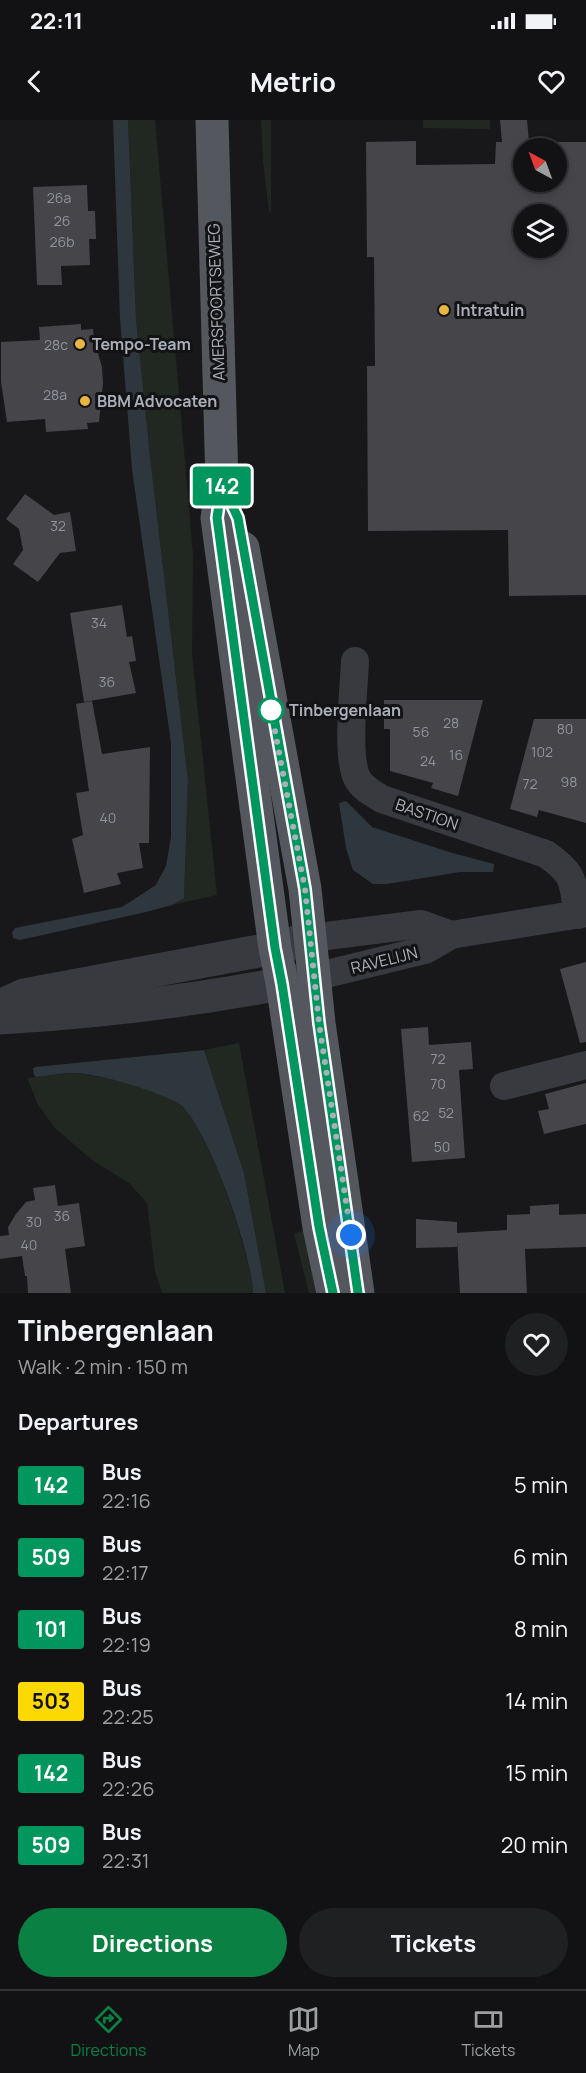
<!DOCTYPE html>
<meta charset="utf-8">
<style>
:root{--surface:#121214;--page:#1f2022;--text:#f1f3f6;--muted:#9c9ea0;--line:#313234;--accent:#0b8043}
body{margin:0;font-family:Manrope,sans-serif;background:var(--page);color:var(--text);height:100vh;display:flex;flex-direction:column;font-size:22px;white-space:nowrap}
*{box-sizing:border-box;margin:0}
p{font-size:20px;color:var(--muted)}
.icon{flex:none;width:33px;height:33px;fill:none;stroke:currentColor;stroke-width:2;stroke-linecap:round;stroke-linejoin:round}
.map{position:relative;height:1173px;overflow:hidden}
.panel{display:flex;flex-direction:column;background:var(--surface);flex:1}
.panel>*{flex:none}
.badge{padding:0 12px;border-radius:4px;font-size:21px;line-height:39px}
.needle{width:39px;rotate:319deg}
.buttons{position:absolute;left:513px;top:18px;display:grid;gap:12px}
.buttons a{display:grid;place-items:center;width:54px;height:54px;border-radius:50%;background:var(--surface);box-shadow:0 3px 9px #0003,0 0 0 2px var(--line);font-size:30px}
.you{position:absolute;width:30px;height:30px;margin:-15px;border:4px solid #fff;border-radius:50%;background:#1a73e8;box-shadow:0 0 0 9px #1a73e833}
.map>.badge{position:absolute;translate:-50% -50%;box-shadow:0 0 0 3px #fff}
h2{padding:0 18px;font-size:22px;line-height:54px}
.round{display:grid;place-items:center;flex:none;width:63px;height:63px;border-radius:32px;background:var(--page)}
.head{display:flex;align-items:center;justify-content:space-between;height:102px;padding:0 18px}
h1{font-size:28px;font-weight:700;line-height:45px}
.primary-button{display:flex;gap:12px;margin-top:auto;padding:12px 18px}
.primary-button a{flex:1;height:69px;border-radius:36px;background:var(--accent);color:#fff;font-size:24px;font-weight:700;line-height:69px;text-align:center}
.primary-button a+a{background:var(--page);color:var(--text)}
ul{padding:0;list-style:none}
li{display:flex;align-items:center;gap:18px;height:72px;padding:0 18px}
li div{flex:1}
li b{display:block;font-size:22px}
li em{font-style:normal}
li .badge{min-width:66px;font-weight:700;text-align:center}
.status{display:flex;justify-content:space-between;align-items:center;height:42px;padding:0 30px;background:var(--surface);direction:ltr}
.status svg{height:16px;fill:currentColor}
header{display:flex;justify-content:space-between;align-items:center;height:78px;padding:0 18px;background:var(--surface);font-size:27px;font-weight:700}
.tabs{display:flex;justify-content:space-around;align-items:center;height:84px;border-top:2px solid var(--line);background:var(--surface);font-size:16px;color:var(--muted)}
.tabs a{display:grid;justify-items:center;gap:3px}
.tabs .on{color:var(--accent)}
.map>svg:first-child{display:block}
.green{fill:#202821}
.water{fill:#2f373e}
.building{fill:#45454a;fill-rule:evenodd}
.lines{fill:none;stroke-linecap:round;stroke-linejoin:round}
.minor{stroke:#393a3f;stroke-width:28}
.tertiary{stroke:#393a3f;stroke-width:33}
.primary{stroke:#55575e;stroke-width:33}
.line-casing{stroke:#fff;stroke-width:14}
.line{stroke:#00965e;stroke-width:9}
.walk{stroke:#abafb9;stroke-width:6;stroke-dasharray:0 10.8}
.poi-dot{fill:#e9b541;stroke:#131315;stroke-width:2}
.stop-dot{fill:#fff;stroke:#00965e;stroke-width:3}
.labels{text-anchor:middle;stroke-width:6;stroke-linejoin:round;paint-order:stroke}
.number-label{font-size:14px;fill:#92949d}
.street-label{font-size:16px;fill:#abafb9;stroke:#131315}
.poi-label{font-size:16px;font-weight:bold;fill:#abafb9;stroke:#131315;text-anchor:start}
.stop-label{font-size:16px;font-weight:bold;fill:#abafb9;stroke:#131315;text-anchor:start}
</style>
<div class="status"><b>22:11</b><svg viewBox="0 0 49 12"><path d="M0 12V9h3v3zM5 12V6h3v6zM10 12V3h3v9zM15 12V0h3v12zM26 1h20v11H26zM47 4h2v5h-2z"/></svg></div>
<header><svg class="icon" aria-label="back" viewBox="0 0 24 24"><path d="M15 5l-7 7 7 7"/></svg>Metrio<svg class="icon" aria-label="heart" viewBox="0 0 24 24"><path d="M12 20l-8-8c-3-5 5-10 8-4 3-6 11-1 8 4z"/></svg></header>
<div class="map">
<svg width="586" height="1173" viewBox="0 0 586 1173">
<rect width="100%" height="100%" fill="#18181a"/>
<g class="green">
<path d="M128,0H155L190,399L193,437L192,534L217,775L172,785L184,777L188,660L151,345L136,200Z"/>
<path d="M261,0H271V92L269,91L263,41Z"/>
<path d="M423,0H490V9L423,8Z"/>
<path d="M239,923L285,1173H266L244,1053L204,930Z"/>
<path d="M74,953C106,957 152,967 179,984C207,1002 252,1138 253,1173H162L155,1151L147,1083L129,1063L92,1040L55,1008L38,985L27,958Z"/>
<path d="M305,1110L322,1173H309L294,1114Z"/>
</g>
<g class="water">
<path d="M113,0H128L136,200L151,345L188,660L184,778L172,785L146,792L20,820L13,818L12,813L15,808L122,787L156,765L166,746L171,717V623L132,349L120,198Z"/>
<path d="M346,681L372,707L449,732L494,744L493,752H460L387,764H373L353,750L346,728L339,683Z"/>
<path d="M204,930L244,1053L266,1173H253C252,1134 210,1013 182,986C167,973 93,952 73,953C61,953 48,956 36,957L34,955L33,948L36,947Z"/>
</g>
<g class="building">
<path d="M500,0H527L529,22H586V475L509,476L508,410L368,411L367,246H375L374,137H367L366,22L416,21V45L495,44L496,22H502ZM524,28H556V62H524ZM524,94H556V128H524Z"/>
<path d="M87,65L88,91H95L96,119H89L90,145L61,146L62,165H37L33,67Z"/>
<path d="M81,204V210L93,209L94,220L102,247L103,263L99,302L87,303L88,309L46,312L45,299L7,302L1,262V222L40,220L39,207Z"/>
<path d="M25,374L54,395L70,392L76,431L60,433L38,462L13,444L23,430L19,409L6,399Z"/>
<path d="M122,485L127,517L132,516L136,541L129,542L136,573L84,582L70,493Z"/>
<path d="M384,580H483L458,676L431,668L433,663L390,651V609H384Z"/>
<path d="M92,581L102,634L150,627L149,723H139L143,748L117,753L121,764L84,773L72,719L83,715L76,673L89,671L76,584Z"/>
<path d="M534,599H586V703L539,690L537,697L510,689Z"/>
<path d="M586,842V922L580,923L560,849Z"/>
<path d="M428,907L429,925L471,922L473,949L459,950L465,1038L412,1042L401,909Z"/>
<path d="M586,963V1004L544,1014L538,991L549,989L545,974Z"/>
<path d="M55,1065L58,1086L79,1083L85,1126L65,1129L71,1173H28L27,1156H25L22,1136L0,1139V1116L9,1115L8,1107L16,1094L26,1082L35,1080L33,1068Z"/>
<path d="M559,1084V1095L586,1094V1127L525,1129L527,1173H460L457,1119V1127L416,1128V1099L457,1102V1113L507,1110V1095L530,1094V1086Z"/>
</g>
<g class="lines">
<g class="minor">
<path d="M355,541C354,568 346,636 357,658C362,668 372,673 382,679L546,734C576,755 572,761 578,795"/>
<path d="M311,818L421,804L451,815"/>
<path d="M314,857L425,830L451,815L586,793"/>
<path d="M504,966L586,945"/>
</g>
<g class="tertiary">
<path d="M0,886L24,875L275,828L311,818"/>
<path d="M0,898C104,892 208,879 310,858"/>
</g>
<g class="primary">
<path d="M212,0L222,364L217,398L275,828L282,863L319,1107L333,1173"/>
<path d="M243,428L305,769L319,903L358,1173"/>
</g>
</g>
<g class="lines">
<defs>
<path id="line" d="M333,1173L319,1107L282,864L275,828L217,398L222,364L238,398L305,769L319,903L358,1173"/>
</defs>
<use href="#line" class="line-casing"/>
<use href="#line" class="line"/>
<path class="walk" d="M271,590L305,769L319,903L351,1115"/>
</g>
<g class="poi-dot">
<circle cx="444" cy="190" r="6"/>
<circle cx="80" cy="224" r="6"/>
<circle cx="85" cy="281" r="6"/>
</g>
<circle class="stop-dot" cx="271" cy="590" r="12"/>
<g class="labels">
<g class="number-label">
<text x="59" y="83">26a</text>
<text x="62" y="106">26</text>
<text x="62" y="127">26b</text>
<text x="56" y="230">28c</text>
<text x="55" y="280">28a</text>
<text x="58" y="411">32</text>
<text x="99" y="508">34</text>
<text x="107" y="567">36</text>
<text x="451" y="608">28</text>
<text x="565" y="614">80</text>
<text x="421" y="617">56</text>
<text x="542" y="637">102</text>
<text x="456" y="640">16</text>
<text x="428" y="646">24</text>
<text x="569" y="667">98</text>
<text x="530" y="669">72</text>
<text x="108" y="703">40</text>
<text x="438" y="944">72</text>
<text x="438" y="969">70</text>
<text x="446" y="998">52</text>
<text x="421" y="1001">62</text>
<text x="442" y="1032">50</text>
<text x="62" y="1101">36</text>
<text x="34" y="1107">30</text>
<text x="29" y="1130">40</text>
</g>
<g class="street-label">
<text transform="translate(216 182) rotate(-92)" y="6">AMERSFOORTSEWEG</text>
<text transform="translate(427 694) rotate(19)" y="6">BASTION</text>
<text transform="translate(384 840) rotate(-14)" y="6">RAVELIJN</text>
</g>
<g class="poi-label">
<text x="456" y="196">Intratuin</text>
<text x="92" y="230">Tempo-Team</text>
<text x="97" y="287">BBM Advocaten</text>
</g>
<g class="stop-label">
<text x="289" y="596">Tinbergenlaan</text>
</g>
</g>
</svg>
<div class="buttons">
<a><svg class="needle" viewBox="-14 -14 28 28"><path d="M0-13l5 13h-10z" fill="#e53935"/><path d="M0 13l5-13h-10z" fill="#9c9ea0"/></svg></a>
<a><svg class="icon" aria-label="layers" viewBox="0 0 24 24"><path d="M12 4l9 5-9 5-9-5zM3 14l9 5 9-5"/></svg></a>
</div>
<div class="you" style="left:351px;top:1115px"></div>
<b class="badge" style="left:222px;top:366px;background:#00965e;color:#fff">142</b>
</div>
<section class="panel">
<div class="head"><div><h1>Tinbergenlaan</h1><p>Walk · 2 min · 150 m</p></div><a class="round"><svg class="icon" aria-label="heart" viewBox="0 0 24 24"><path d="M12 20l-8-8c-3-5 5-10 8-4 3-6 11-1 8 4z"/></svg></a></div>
<h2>Departures</h2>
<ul>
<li><span class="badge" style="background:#00965e;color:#fff">142</span><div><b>Bus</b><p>22:16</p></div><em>5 min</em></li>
<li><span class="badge" style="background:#00965e;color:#fff">509</span><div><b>Bus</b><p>22:17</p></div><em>6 min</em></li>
<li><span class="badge" style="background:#00965e;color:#fff">101</span><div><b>Bus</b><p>22:19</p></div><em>8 min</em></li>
<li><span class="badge" style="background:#fcd900;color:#111">503</span><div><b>Bus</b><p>22:25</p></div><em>14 min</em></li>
<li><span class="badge" style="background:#00965e;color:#fff">142</span><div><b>Bus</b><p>22:26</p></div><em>15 min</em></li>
<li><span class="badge" style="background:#00965e;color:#fff">509</span><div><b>Bus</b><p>22:31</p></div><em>20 min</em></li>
</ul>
<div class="primary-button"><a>Directions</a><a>Tickets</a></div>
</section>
<nav class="tabs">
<a class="on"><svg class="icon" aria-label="directions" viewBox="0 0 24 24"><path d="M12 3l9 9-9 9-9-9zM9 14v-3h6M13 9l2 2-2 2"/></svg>Directions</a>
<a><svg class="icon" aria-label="map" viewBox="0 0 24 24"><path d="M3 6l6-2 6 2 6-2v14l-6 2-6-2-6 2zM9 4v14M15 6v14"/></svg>Map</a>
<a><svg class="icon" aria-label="tickets" viewBox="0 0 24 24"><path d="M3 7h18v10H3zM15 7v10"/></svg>Tickets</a>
</nav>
